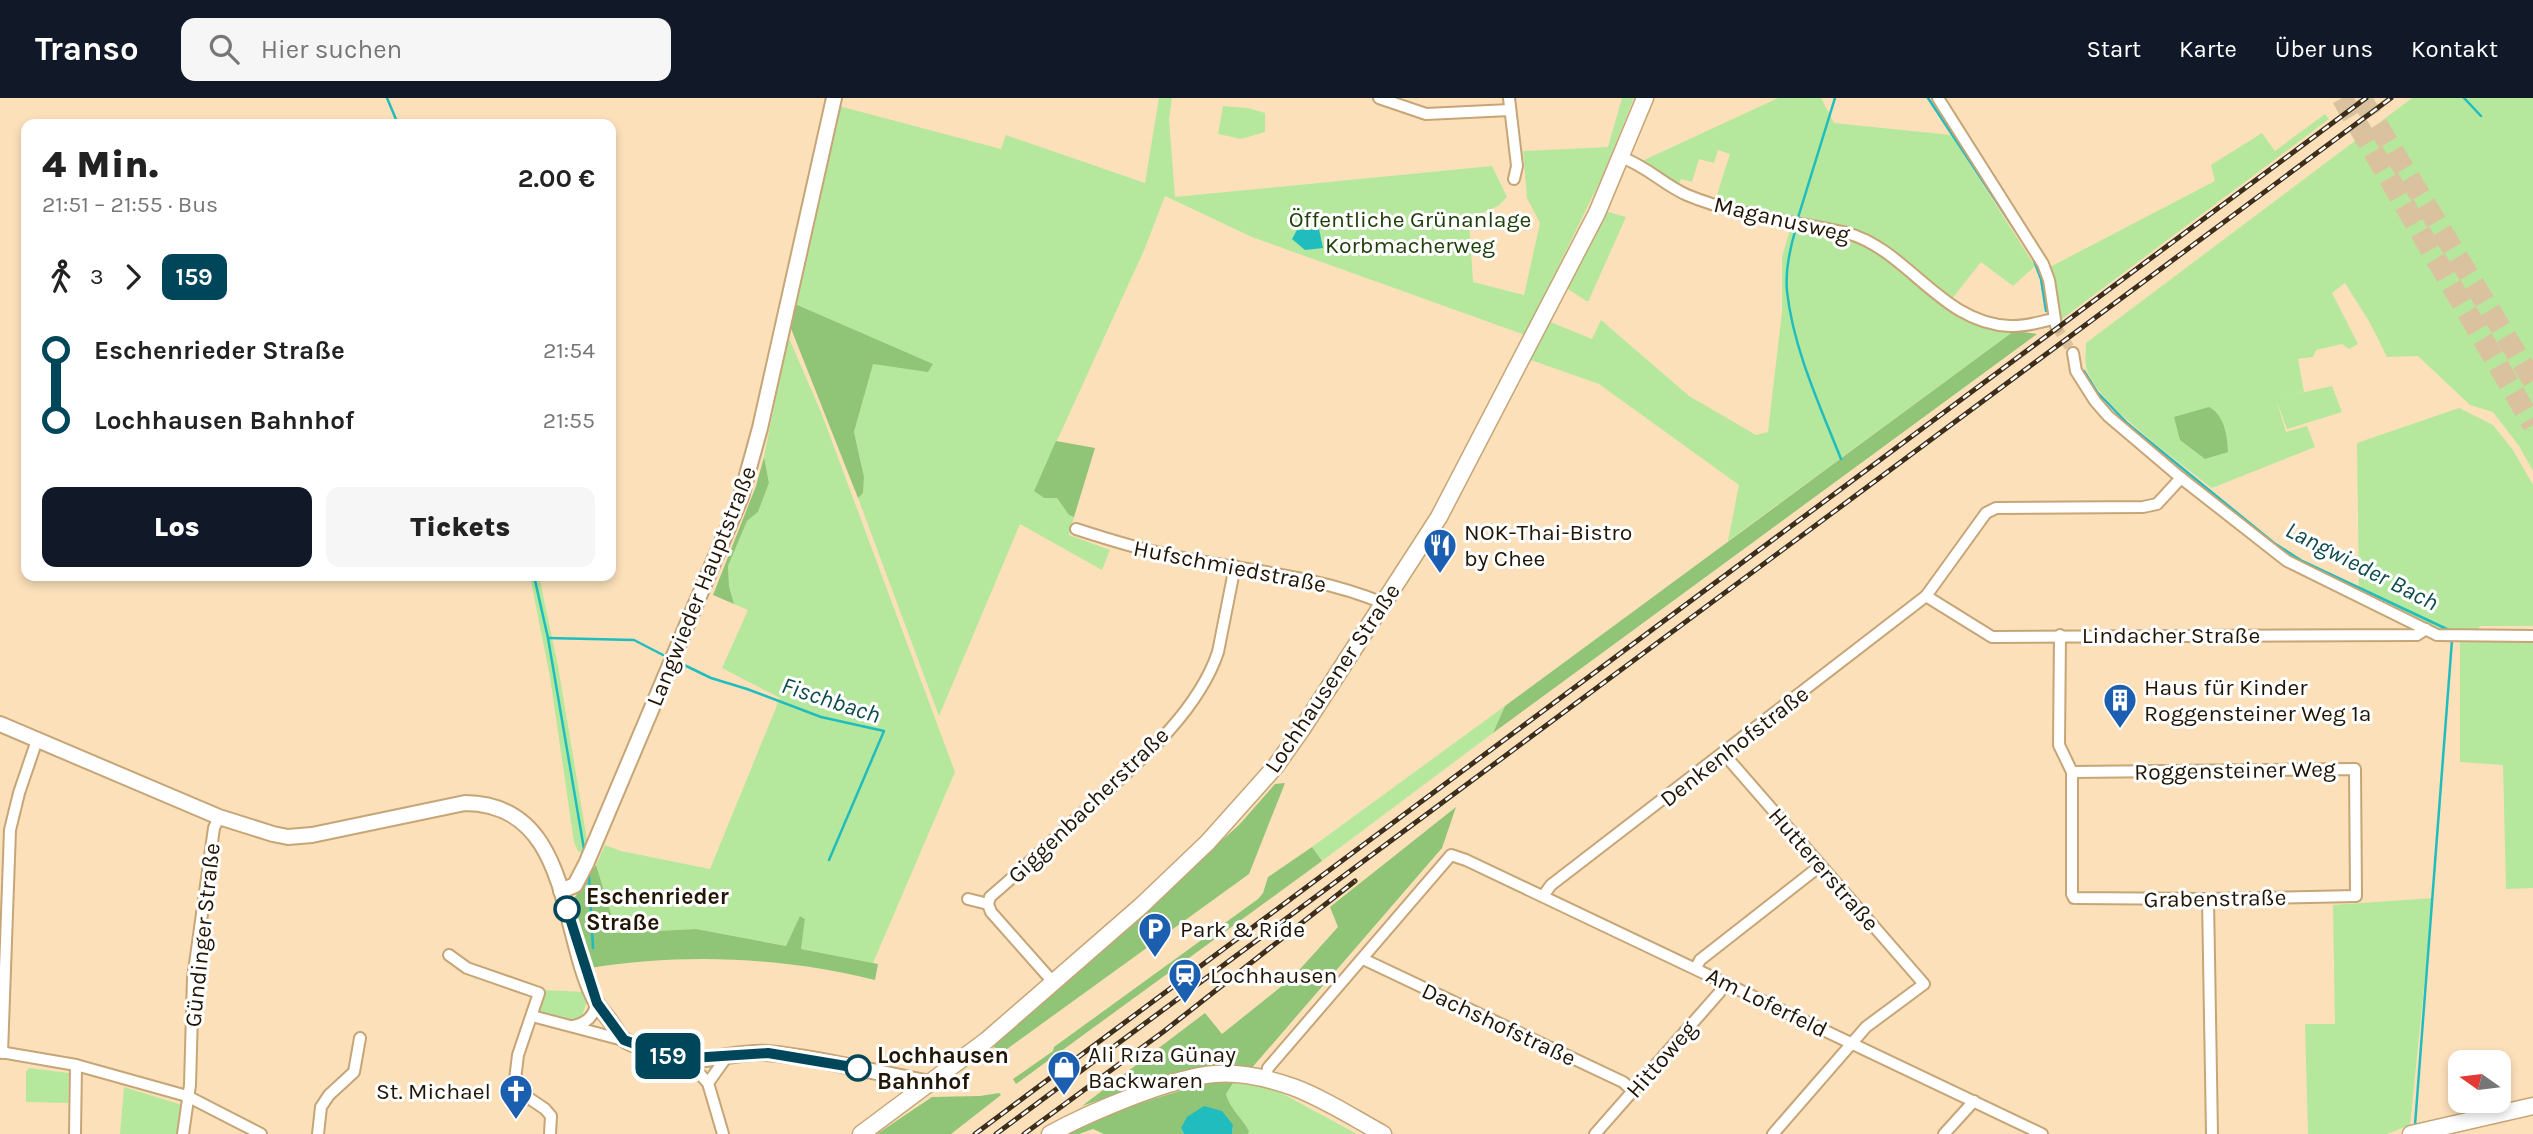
<!DOCTYPE html>
<html lang="de">
<meta charset="utf-8">
<style>
:root{--surface:#fff;--page:#f6f6f6;--text:#222;--muted:#767676;--accent:#111827}
body{margin:0;font-family:Karla,sans-serif;background:var(--page);color:var(--text);height:100vh;display:flex;flex-direction:column;font-size:26px;white-space:nowrap}
*{box-sizing:border-box;margin:0}
p{font-size:23px;color:var(--muted)}
.icon{flex:none;width:38px;height:38px;fill:none;stroke:currentColor;stroke-width:2;stroke-linecap:round;stroke-linejoin:round}
.map{position:relative;flex:1;overflow:hidden}
.sheet{position:absolute;left:21px;top:21px;width:595px;height:462px;display:flex;flex-direction:column;background:var(--surface);border-radius:14px;box-shadow:0 4px 10px #0003}
.sheet>*{flex:none}
.badge{padding:0 14px;border-radius:10px;font-size:24px;line-height:46px}
.needle{width:46px;rotate:284deg}
.tools{position:absolute;left:2448px;top:952px;display:grid;gap:14px}
.tools a{display:grid;place-items:center;width:63px;height:63px;border-radius:14px;background:var(--surface);box-shadow:0 4px 10px #0003;font-size:35px}
.map>.badge{position:absolute;translate:-50% -50%;box-shadow:0 0 0 4px #fff}
.legs{display:flex;align-items:center;gap:10px;height:77px;padding:0 21px;font-size:23px}
.legs p{margin-inline-start:auto}
.headline{display:flex;align-items:center;justify-content:space-between;height:119px;padding:0 21px}
h1{font-size:38px;font-weight:800;line-height:52px}
.primary-button{display:flex;gap:14px;margin-top:auto;padding:14px 21px}
.primary-button a{flex:1;height:80px;border-radius:14px;background:var(--accent);color:#fff;font-size:28px;font-weight:800;line-height:80px;text-align:center}
.primary-button a+a{background:var(--page);color:var(--text)}
ul{padding:0 21px;list-style:none}
li{display:flex;align-items:center;gap:24px;height:70px;font-size:26px}
li i{display:grid;place-items:center;width:10px;height:100%;margin:0 9px;background:currentColor}
li i::after{content:'';width:18px;height:18px;margin:-9px;border:5px solid;border-radius:50%;background:var(--surface)}
li p{margin-inline-start:auto}
li:first-child i{background:linear-gradient(#0000 50%,currentColor 0)}
li:last-child i{background:linear-gradient(currentColor 50%,#0000 0)}
header{display:flex;align-items:center;gap:42px;box-sizing:border-box;height:98px;padding:0 35px;background:var(--accent);color:#fff}
header strong{font-size:33px}
nav{display:flex;gap:38px;margin-inline-start:auto;font-size:24px}
.search{width:490px;height:63px;background:var(--page);display:flex;align-items:center;gap:18px;box-sizing:border-box;padding:0 24px;border-radius:14px;color:var(--muted);font-size:26px}
.map>svg:first-child{display:block}
.green{fill:#b5e89d}
.forest{fill:#90c477}
.water{fill:#20bcbe}
.lines{fill:none;stroke-linecap:round;stroke-linejoin:round}
.stream{stroke:#20bcbe;stroke-width:2.5}
.minor-tunnel{stroke:#dbc29f;stroke-width:10;stroke-dasharray:10 5;stroke-linecap:butt}
.motorway-tunnel{stroke:#dbc29f;stroke-width:21;stroke-dasharray:21 10;stroke-linecap:butt}
.minor-casing{stroke:#c6a576;stroke-width:14}
.tertiary-casing{stroke:#c6a576;stroke-width:18}
.secondary-casing{stroke:#c6a576;stroke-width:19}
.minor{stroke:#fff;stroke-width:10}
.tertiary{stroke:#fff;stroke-width:14}
.secondary{stroke:#fff;stroke-width:16}
.rail-casing{stroke:#3c2e1b;stroke-width:5}
.rail{stroke:#fff;stroke-width:2.5;stroke-dasharray:8;stroke-linecap:butt}
.line-1-casing{stroke:#fff;stroke-width:16}
.line-1{stroke:#00465a;stroke-width:10}
.stop-1-dot{fill:#fff;stroke:#00465a;stroke-width:3.5}
.labels{text-anchor:middle;stroke-width:6;stroke-linejoin:round;paint-order:stroke}
.park-label{font-size:23px;fill:#1f400a;stroke:#fff}
.street-label{font-size:23px;fill:#211504;stroke:#fff}
.poi-label{font-size:23px;fill:#211504;stroke:#fff;text-anchor:start}
.stop-label{font-size:23px;font-weight:bold;fill:#211504;stroke:#fff;text-anchor:start}
.water-label{font-size:24px;font-style:italic;fill:#0f4d4d;stroke:#fff}
</style>
<header>
<strong>Transo</strong>
<div class="search"><svg class="icon" aria-label="search" viewBox="0 0 24 24"><circle cx="10" cy="10" r="6"/><path d="M15 15l6 6"/></svg>Hier suchen</div>
<nav><a>Start</a><a>Karte</a><a>Über uns</a><a>Kontakt</a></nav>
</header>
<div class="map">
<svg width="2533" height="1036" viewBox="0 0 2533 1036">
<rect width="100%" height="100%" fill="#fce0ba"/>
<g class="green">
<path d="M1159,0H1172L1169,21L1175,99L1492,68L1507,99L1498,108L1469,121L1473,184L1524,197L1540,125L1527,100L1523,53L1608,49L1622,0H1634L1602,79L1525,237L1252,139L1165,98L1145,150L1034,393L1044,400H1057L1069,417L1074,419L1069,437L1110,452L1102,472L1020,426L939,618L858,400L863,395L864,379L854,334L873,265L927,273L933,267L795,206L839,8L1001,51L1006,37L1145,85Z"/>
<path d="M1778,0H1821L1834,25L1951,37L2035,168L2013,188L1981,164L1951,202L1883,149L1714,106L1730,56L1718,52L1714,65L1699,61L1692,84L1681,81L1677,90L1640,64Z"/>
<path d="M2412,0H2533V373L2519,348L2493,314L2470,307L2418,258L2387,259L2370,225L2345,185L2332,195L2358,246L2349,251L2342,246L2316,252L2313,259L2298,261L2304,294L2283,299L2332,288L2342,314L2287,331L2276,301L2286,334L2307,328L2315,349L2212,390C2181,365 2098,307 2087,272C2084,264 2086,253 2086,245Z"/>
<path d="M1223,8L1248,10L1265,15V34L1241,41L1218,36Z"/>
<path d="M2325,16L2329,21L2059,223L2057,219V189L2050,169L2215,83L2211,67L2262,35L2275,53Z"/>
<path d="M1605,113L1626,119L1588,204L1565,189Z"/>
<path d="M1792,124L1856,140L1979,224L2014,233L1728,443L1739,387L1599,286L1528,261L1548,223L1592,241L1601,222L1689,298L1756,337L1768,334L1782,214V159Z"/>
<path d="M788,238L821,314L955,674L873,865L801,851L805,821L800,818L787,848L696,831L617,835L596,767L605,747L621,753L710,771L780,600L722,570L748,512L734,506L729,488L728,468L747,423L758,414L769,385L764,359Z"/>
<path d="M2459,310L2493,327L2513,352L2533,387V528H2480L2476,533L2446,536L2359,493L2357,345Z"/>
<path d="M530,478H539L558,568L587,742L582,755L578,753L574,744L550,579Z"/>
<path d="M2533,543V790L2506,791L2503,667L2460,664V544Z"/>
<path d="M1505,608L1493,635L1322,763L1312,749Z"/>
<path d="M2433,800L2410,1027L2387,1036H2308L2305,926H2335L2333,807Z"/>
<path d="M543,892L585,894L587,903L582,918L574,923L537,916Z"/>
<path d="M29,970L69,975L68,1005L26,1004V974Z"/>
<path d="M1233,985L1272,990L1357,1036H1248L1249,1033C1242,1020 1230,1011 1226,996Z"/>
<path d="M124,989L182,1007L179,1036H120Z"/>
</g>
<g class="forest">
<path d="M795,206L933,266L928,274L873,266L854,334L864,379L863,395L858,400L790,228Z"/>
<path d="M2014,233L2037,236L1493,635L1505,608Z"/>
<path d="M2209,309C2225,318 2227,338 2228,354L2205,361L2180,342L2174,319Z"/>
<path d="M1056,343L1095,350L1074,419L1069,417L1057,400H1044L1034,393Z"/>
<path d="M764,359L769,385L758,414L747,423L728,468L729,488L734,506L713,497L756,388Z"/>
<path d="M1285,685L1249,776L1000,956L994,949L995,945L1239,727L1275,686Z"/>
<path d="M1456,709L1442,750L1250,972L1165,980L1082,1008L1205,915L1222,936L1292,880L1338,829L1330,809Z"/>
<path d="M1312,749L1322,763L1016,986L1013,981L1053,953L1054,949L1258,801L1263,795L1268,779Z"/>
<path d="M596,767L617,835L696,831L786,848L800,818L805,821L801,851L878,866L875,882C785,859 682,855 591,870L573,802Z"/>
<path d="M1212,983L1233,985L1226,996C1230,1011 1242,1020 1249,1033L1248,1036H1232L1233,1027L1181,1030L1184,1036H1104L1093,1031L1079,1036H1062C1110,1012 1161,999 1212,983Z"/>
<path d="M999,995L1001,997L951,1036H877L932,999L980,998Z"/>
</g>
<g class="water">
<path d="M1319,131L1323,150L1305,152L1292,141L1297,132Z"/>
<path d="M1204,1008L1222,1013L1233,1027L1232,1036H1184L1181,1030L1187,1019Z"/>
</g>
<g class="lines">
<g class="stream">
<path d="M387,0L398,26"/>
<path d="M1928,0L2017,135"/>
<path d="M2464,0L2481,18"/>
<path d="M1797,123L1835,0"/>
<path d="M1796,130C1790,150 1785,172 1787,193C1793,250 1820,308 1841,361"/>
<path d="M2031,155L2041,181L2046,213"/>
<path d="M2084,273L2097,294L2128,326L2274,445L2302,463L2451,533"/>
<path d="M534,478L548,540L584,751"/>
<path d="M548,540L634,542L663,557"/>
<path d="M680,565L711,580L747,591L821,619L884,633L829,762"/>
<path d="M589,778L593,850"/>
<path d="M2415,1027L2452,542"/>
</g>
<path class="minor-tunnel" d="M2056,228L2073,255"/>
<g class="motorway-tunnel">
<path d="M2342,0L2533,327"/>
<path d="M2361,0L2533,283"/>
</g>
<defs>
<g id="minor">
<path d="M1379,0L1426,16L1510,12"/>
<path d="M1509,0L1517,68L1514,81"/>
<path d="M1938,0L2043,166L2049,182L2056,228"/>
<path d="M1621,59C1648,69 1664,87 1687,97C1734,117 1796,124 1847,135C1908,152 1942,226 2010,228C2025,229 2040,224 2053,221"/>
<path d="M2073,255L2076,273L2095,303L2108,318L2181,380L2287,463L2437,537L2533,538"/>
<path d="M1076,431C1107,441 1138,451 1169,457C1241,472 1315,477 1383,505"/>
<path d="M1926,498L1992,539L2417,537L2426,531"/>
<path d="M2060,537L2059,647L2072,674V796L2074,800L2208,801L2356,798L2355,671L2072,674"/>
<path d="M1724,656L1924,886L1866,929L1773,1036"/>
<path d="M1543,798L1551,787L1926,498L1986,415L1996,410L2143,409L2157,406L2181,380"/>
<path d="M968,801L988,806"/>
<path d="M2208,801L2212,1036"/>
<path d="M449,857L467,870L539,895L518,957L514,990L545,1011L551,1018L550,1036"/>
<path d="M1363,861L1623,984L1633,993"/>
<path d="M1696,870L1700,862L1820,768"/>
<path d="M1053,884L991,814L988,806L990,799C1023,771 1054,741 1085,713C1133,669 1197,617 1218,554L1235,468"/>
<path d="M532,918L623,942"/>
<path d="M573,928C587,925 593,919 597,905"/>
<path d="M0,954L76,967L187,998L261,1036"/>
<path d="M2,955L10,732L19,695L37,642"/>
<path d="M686,961L708,985L723,1036"/>
<path d="M1265,982L1268,970L1451,757L1466,762L2042,1036"/>
<path d="M708,985L728,957"/>
<path d="M75,1036L76,967"/>
<path d="M183,1036L190,987L193,880L214,730L219,719"/>
<path d="M318,1036L321,1009L329,997L354,974L360,940"/>
<path d="M1595,1036L1719,895L1724,884"/>
<path d="M1944,1036L1974,1003"/>
</g>
<g id="tertiary">
<path d="M0,626L219,719L273,736L288,739L312,737L465,705C573,706 559,838 597,906C601,912 606,917 610,923C614,928 618,936 622,940C629,947 667,959 677,961C707,965 737,953 767,955C822,960 876,975 930,985"/>
<path d="M561,793L575,787L586,766L741,399L760,330L834,0"/>
</g>
<g id="secondary">
<path d="M861,1036L987,942L1141,808L1208,744L1275,669L1302,631L1439,419L1597,115L1645,0"/>
<path d="M1050,1036C1088,1015 1172,979 1215,976C1240,974 1270,981 1293,989C1325,1001 1354,1020 1383,1036"/>
<path d="M2411,1036L2533,1008"/>
</g>
</defs>
<use href="#minor" class="minor-casing"/>
<use href="#tertiary" class="tertiary-casing"/>
<use href="#secondary" class="secondary-casing"/>
<use href="#minor" class="minor"/>
<use href="#tertiary" class="tertiary"/>
<use href="#secondary" class="secondary"/>
<defs>
<g id="rail">
<path d="M975,1036L2366,0"/>
<path d="M996,1036L2391,0"/>
<path d="M1024,1036L1163,934L1355,783"/>
</g>
</defs>
<use href="#rail" class="rail-casing"/>
<use href="#rail" class="rail"/>
</g>
<g class="lines">
<defs>
<path id="line-1" d="M567,811L597,905L624,942L676,961L768,955L858,970"/>
</defs>
<use href="#line-1" class="line-1-casing"/>
<use href="#line-1" class="line-1"/>
</g>
<defs>
<symbol id="restaurant-pin" viewBox="-11 -11 22 30"><path d="M0 17L-7.5 6A9.5 9.5 0 1 1 7.5 6Z" fill="#1c5eaf" stroke="#fff"/><path d="M-5-6h1v4h1v-4h1v4h1v-4h1v5L-1.5 .5V6h-2V.5L-5-1ZM5-6V6H3V1.5H1.5Q1.5-4 5-6Z" fill="#fff"/></symbol>
<symbol id="building-pin" viewBox="-11 -11 22 30"><path d="M0 17L-7.5 6A9.5 9.5 0 1 1 7.5 6Z" fill="#1c5eaf" stroke="#fff"/><path d="M-4-6H4V6H1V3H-1V6H-4ZM-2.5-4.3h1.7v1.8h-1.7ZM.8-4.3h1.7v1.8H.8ZM-2.5-1h1.7V.8h-1.7ZM.8-1h1.7V.8H.8Z" fill="#fff"/></symbol>
<symbol id="parking-pin" viewBox="-11 -11 22 30"><path d="M0 17L-7.5 6A9.5 9.5 0 1 1 7.5 6Z" fill="#1c5eaf" stroke="#fff"/><path d="M-3.5-5.5H1a3.5 3.5 0 0 1 0 7H-1V5.5H-3.5ZM-1-3.4V-.6H.8a1.4 1.4 0 0 0 0-2.8Z" fill="#fff"/></symbol>
<symbol id="station-pin" viewBox="-11 -11 22 30"><path d="M0 17L-7.5 6A9.5 9.5 0 1 1 7.5 6Z" fill="#1c5eaf" stroke="#fff"/><path d="M-3-6H3Q5-6 5-4V2Q5 4 3 4L4.5 6H3L1.5 4h-3L-3 6H-4.5L-3 4Q-5 4-5 2V-4Q-5-6-3-6ZM-3.5-4v3h7v-3ZM-3.5 1v1.5H-2V1ZM2 1v1.5H3.5V1Z" fill="#fff"/></symbol>
<symbol id="shop-pin" viewBox="-11 -11 22 30"><path d="M0 17L-7.5 6A9.5 9.5 0 1 1 7.5 6Z" fill="#1c5eaf" stroke="#fff"/><path d="M-5-2.5h2.3a2.7 3.5 0 0 1 5.4 0H5L5.5 6h-11ZM-1.5-2.5h3a1.5 2.3 0 0 0-3 0Z" fill="#fff"/></symbol>
<symbol id="church-pin" viewBox="-11 -11 22 30"><path d="M0 17L-7.5 6A9.5 9.5 0 1 1 7.5 6Z" fill="#1c5eaf" stroke="#fff"/><path d="M-1.2-6h2.4v3.5h3.3v2.4h-3.3V6h-2.4V-.1h-3.3v-2.4h3.3Z" fill="#fff"/></symbol>
</defs>
<g fill-rule="evenodd">
<use href="#restaurant-pin" x="1421" y="428" width="38" height="52"/>
<use href="#building-pin" x="2101" y="583" width="38" height="52"/>
<use href="#parking-pin" x="1136" y="812" width="38" height="52"/>
<use href="#station-pin" x="1166" y="858" width="38" height="52"/>
<use href="#shop-pin" x="1045" y="950" width="38" height="52"/>
<use href="#church-pin" x="497" y="974" width="38" height="52"/>
</g>
<g class="stop-1-dot">
<circle cx="567" cy="811" r="12"/>
<circle cx="858" cy="970" r="12"/>
</g>
<g class="labels">
<g class="park-label">
<text x="1410" y="129">Öffentliche Grünanlage<tspan x="1410" dy="26">Korbmacherweg</tspan></text>
</g>
<g class="street-label">
<text transform="translate(1782 121) rotate(13)" y="8">Maganusweg</text>
<text transform="translate(1230 468) rotate(11)" y="8">Hufschmiedstraße</text>
<text transform="translate(701 488) rotate(-68)" y="8">Langwieder Hauptstraße</text>
<text x="2171" y="545">Lindacher Straße</text>
<text transform="translate(1332 580) rotate(-56)" y="8">Lochhausener Straße</text>
<text transform="translate(1734 648) rotate(-38)" y="8">Denkenhofstraße</text>
<text transform="translate(2235 672) rotate(-1)" y="8">Roggensteiner Weg</text>
<text transform="translate(1088 707) rotate(-44)" y="8">Giggenbacherstraße</text>
<text transform="translate(1824 771) rotate(49)" y="8">Huttererstraße</text>
<text transform="translate(2215 800) rotate(-1)" y="8">Grabenstraße</text>
<text transform="translate(202 837) rotate(-84)" y="8">Gündinger Straße</text>
<text transform="translate(1767 904) rotate(26)" y="8">Am Loferfeld</text>
<text transform="translate(1499 926) rotate(25)" y="8">Dachshofstraße</text>
<text transform="translate(1661 961) rotate(-49)" y="8">Hittoweg</text>
</g>
<g class="poi-label">
<text x="1464" y="442">NOK-Thai-Bistro<tspan x="1464" dy="26">by Chee</tspan></text>
<text x="2144" y="597">Haus für Kinder<tspan x="2144" dy="26">Roggensteiner Weg 1a</tspan></text>
<text x="1180" y="839">Park &amp; Ride</text>
<text x="1210" y="885">Lochhausen</text>
<text x="1088" y="964">Ali Rıza Günay<tspan x="1088" dy="26">Backwaren</tspan></text>
<text x="491" y="1001" text-anchor="end">St. Michael</text>
</g>
<g class="stop-label">
<text x="586" y="806">Eschenrieder<tspan x="586" dy="26">Straße</tspan></text>
<text x="877" y="965">Lochhausen<tspan x="877" dy="26">Bahnhof</tspan></text>
</g>
<g class="water-label">
<text transform="translate(2362 468) rotate(27)" y="8">Langwieder Bach</text>
<text transform="translate(831 602) rotate(18)" y="8">Fischbach</text>
</g>
</g>
</svg>
<div class="tools">
<a><svg class="needle" viewBox="-14 -14 28 28"><path d="M0-13l5 13h-10z" fill="#e53935"/><path d="M0 13l5-13h-10z" fill="#767676"/></svg></a>
</div>
<b class="badge" style="left:668px;top:958px;background:#00465a;color:#fff">159</b>
<section class="sheet">
<div class="headline"><div><h1>4 Min.</h1><p>21:51 – 21:55 · Bus</p></div><b>2.00 €</b></div>
<div class="legs"><svg class="icon" aria-label="walk" viewBox="0 0 24 24"><circle cx="13" cy="4" r="2"/><path d="M13 8l-2 6 4 7M11 14l-3 7M7 12l3-4h3l4 4"/></svg>3<svg class="icon" aria-label="forward" viewBox="0 0 24 24"><path d="M9 5l7 7-7 7"/></svg><b class="badge" style="background:#00465a;color:#fff">159</b></div>
<ul>
<li><i style="color:#00465a"></i><b>Eschenrieder Straße</b><p>21:54</p></li>
<li><i style="color:#00465a"></i><b>Lochhausen Bahnhof</b><p>21:55</p></li>
</ul>
<div class="primary-button"><a>Los</a><a>Tickets</a></div>
</section>
</div>
